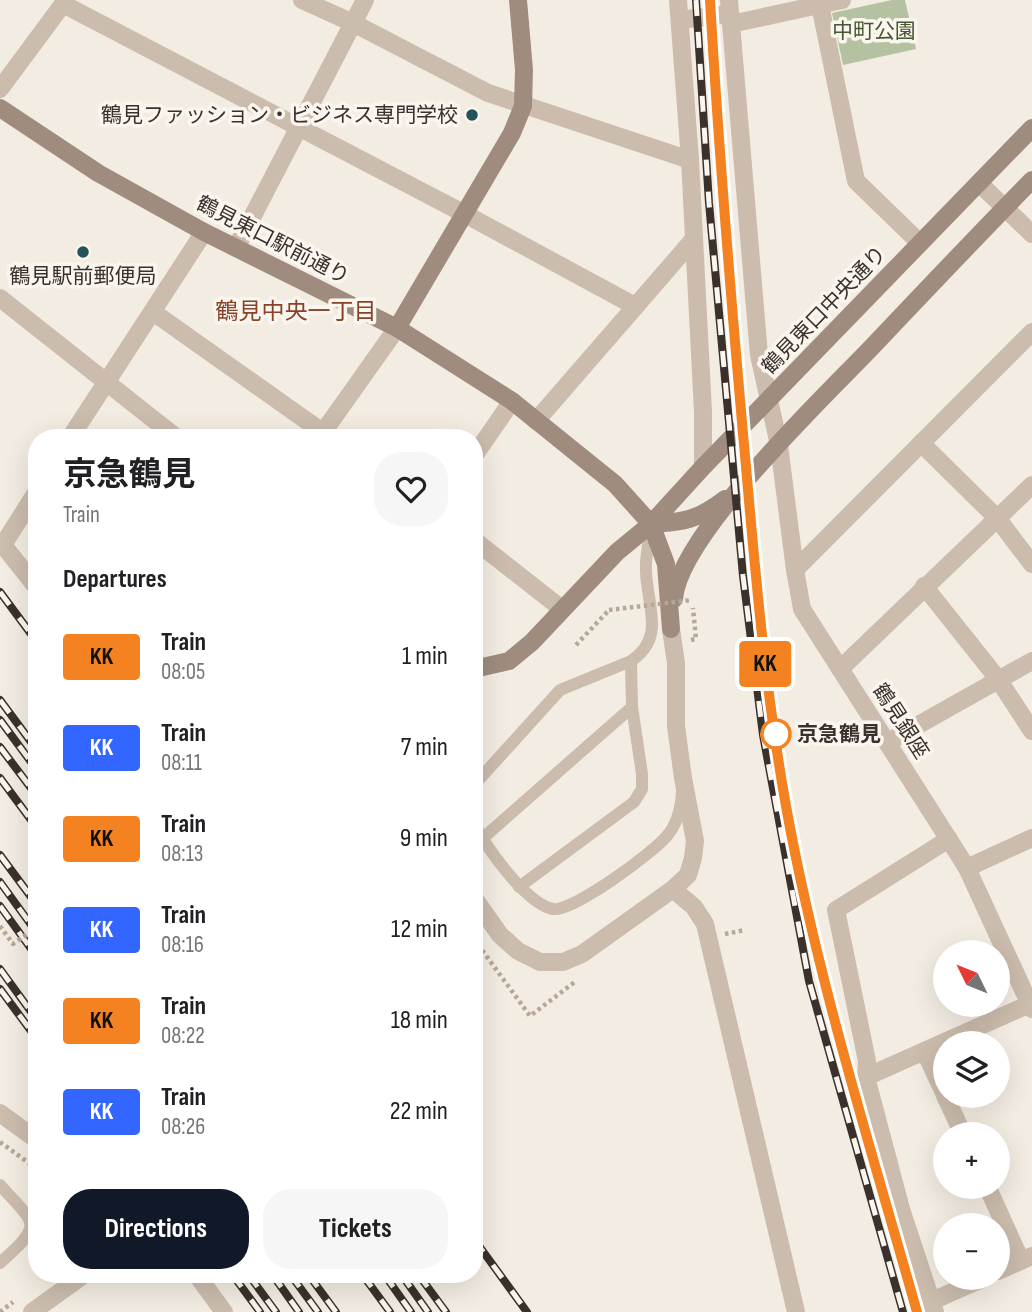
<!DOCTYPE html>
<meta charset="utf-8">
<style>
:root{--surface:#fff;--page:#f6f6f6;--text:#202124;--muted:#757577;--accent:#111827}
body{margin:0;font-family:"Sofia Sans Condensed","Noto Sans JP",sans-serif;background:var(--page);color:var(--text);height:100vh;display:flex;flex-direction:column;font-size:26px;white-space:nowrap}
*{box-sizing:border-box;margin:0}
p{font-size:23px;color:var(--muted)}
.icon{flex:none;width:38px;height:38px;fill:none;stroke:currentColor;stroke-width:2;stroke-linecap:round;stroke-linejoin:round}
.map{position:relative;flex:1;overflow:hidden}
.drawer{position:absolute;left:28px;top:429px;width:455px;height:854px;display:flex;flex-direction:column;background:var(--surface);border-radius:28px;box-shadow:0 7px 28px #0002}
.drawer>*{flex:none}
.badge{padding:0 14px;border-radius:5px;font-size:24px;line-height:46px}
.needle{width:46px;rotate:313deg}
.fabs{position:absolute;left:933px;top:940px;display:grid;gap:14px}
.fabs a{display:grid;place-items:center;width:77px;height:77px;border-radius:50%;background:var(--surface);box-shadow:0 7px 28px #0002;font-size:35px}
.map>.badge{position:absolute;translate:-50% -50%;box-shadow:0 0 0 4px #fff}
h2{padding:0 35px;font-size:26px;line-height:63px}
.round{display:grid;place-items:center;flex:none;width:74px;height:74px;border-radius:28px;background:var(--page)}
.headline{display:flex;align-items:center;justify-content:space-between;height:119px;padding:0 35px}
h1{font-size:33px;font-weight:700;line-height:52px}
.primary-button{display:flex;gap:14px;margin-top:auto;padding:14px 35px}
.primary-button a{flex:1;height:80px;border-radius:28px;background:var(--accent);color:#fff;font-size:28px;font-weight:700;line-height:80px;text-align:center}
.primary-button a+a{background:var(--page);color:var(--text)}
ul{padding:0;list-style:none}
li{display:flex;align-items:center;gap:21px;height:91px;padding:0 35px}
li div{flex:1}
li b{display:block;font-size:26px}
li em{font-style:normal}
li .badge{min-width:77px;font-weight:700;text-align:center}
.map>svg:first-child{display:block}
.green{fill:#b5c2a2}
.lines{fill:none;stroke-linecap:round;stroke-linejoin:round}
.path{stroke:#b7a798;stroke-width:4.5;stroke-dasharray:3.5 3.5;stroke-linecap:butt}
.lane{stroke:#cbbcad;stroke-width:12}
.street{stroke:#cbbcad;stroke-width:18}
.secondary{stroke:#9f8c7f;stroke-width:18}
.rail-casing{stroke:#3a312c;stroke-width:8}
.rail{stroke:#faf5ee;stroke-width:5;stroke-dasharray:16;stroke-linecap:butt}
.path-bridge{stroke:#b7a798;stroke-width:4.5;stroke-dasharray:3.5 3.5;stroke-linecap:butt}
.line-casing{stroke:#fff;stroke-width:16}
.line{stroke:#f58220;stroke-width:10}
.poi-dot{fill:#22545a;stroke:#faf5ee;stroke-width:2.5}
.stop-dot{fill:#fff;stroke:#f58220;stroke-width:3.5}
.labels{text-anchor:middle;stroke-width:7;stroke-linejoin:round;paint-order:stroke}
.park-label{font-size:21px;fill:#475730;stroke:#faf5ee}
.poi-label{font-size:21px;fill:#3a312c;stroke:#faf5ee;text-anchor:end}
.street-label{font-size:21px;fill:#3a312c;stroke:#faf5ee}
.stop-label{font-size:21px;font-weight:bold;fill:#3a312c;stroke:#faf5ee;text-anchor:start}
.neighbourhood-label{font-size:23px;fill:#864328;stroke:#faf5ee}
</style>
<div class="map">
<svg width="1032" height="1312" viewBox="0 0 1032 1312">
<rect width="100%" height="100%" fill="#f3ece2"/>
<path class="green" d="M892,0H905L916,49L843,65L832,13Z"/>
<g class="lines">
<g class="path">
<path d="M691,640L696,639L693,608"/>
<path d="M576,645L609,610"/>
<path d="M725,934L745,930"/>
<path d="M474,939L530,1016L576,981"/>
<path d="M0,1142L37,1169"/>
<path d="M0,1312L13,1302"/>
</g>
<g class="lane">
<path d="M474,785L560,690L631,661C666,638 647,606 646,571C645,557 649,542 651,528"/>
<path d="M474,823C486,847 526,904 553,909C573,912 651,854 666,837C677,825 681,808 682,792"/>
<path d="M483,838L632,707"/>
<path d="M519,887L634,802L642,789V774L632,707L631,661"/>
<path d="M0,1185C37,1226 44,1223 0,1263"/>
</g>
<g class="street">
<path d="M302,0L353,23L488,93L690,160"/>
<path d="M678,0L690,160L703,412V467"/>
<path d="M729,0L759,355L779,445L795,570L802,609L967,868L1032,1009"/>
<path d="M63,4L463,213L635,306"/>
<path d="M820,5L856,181L920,243"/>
<path d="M680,20L730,14"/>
<path d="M731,24L842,0"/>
<path d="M0,89L66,0"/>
<path d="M979,183L1032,234"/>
<path d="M236,248L365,0"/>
<path d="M0,298L177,438"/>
<path d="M153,312L331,438"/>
<path d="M536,421L693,240"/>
<path d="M70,438L204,232"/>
<path d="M319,438L397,328"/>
<path d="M921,443L997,518L1032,564"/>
<path d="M474,456L512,401"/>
<path d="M474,540L562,609"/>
<path d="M0,541L37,588"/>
<path d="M3,545L37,491"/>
<path d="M795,570L1032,332"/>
<path d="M924,586L998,679L1032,731"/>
<path d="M840,669L1032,485"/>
<path d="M888,742L1032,661"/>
<path d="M967,868L1032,838"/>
<path d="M673,889L694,907L705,924L796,1312"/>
<path d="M474,898L500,935L518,951L540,962H563L582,954L673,889L688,875L693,858L695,841L683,778L676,726V663L671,629"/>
<path d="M925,1052L945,1095"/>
<path d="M866,1077L1032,1003"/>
<path d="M945,1096L963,1134"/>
<path d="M0,1113L37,1140"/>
<path d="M987,1186L1021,1261"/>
<path d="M998,1271L1032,1256"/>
<path d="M196,1274L224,1312"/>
<path d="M932,1301L984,1278"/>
<path d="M32,1312L85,1274"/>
<path d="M935,1312L901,1209L866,1077L867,1061L836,910L949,839"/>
</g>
<g class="secondary">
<path d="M0,108L98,173L204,232L397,328L512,401L615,484L651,524L666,564L671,629"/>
<path d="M397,328L512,133L523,106L524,70L518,0"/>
<path d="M651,524C684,522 698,520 725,499"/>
<path d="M674,599C679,535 823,398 871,348C924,292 978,235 1032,180"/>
<path d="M474,669L509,661L532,642L617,552L651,524L703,467L1032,128"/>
</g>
<defs>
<g id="rail">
<path d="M696,0L709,203L743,576L763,735L809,981L903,1312"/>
<path d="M710,0C720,154 732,307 745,461C756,576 765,692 786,806C816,978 869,1145 917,1312"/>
<path d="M0,592L37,642"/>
<path d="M0,700L37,750"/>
<path d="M0,720L37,770"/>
<path d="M0,747L37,796"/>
<path d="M0,778L37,828"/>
<path d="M0,855L37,905"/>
<path d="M0,882L37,933"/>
<path d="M0,906L37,957"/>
<path d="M0,969L37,1020"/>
<path d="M0,989L37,1039"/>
<path d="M474,1239L527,1312"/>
<path d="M232,1274L260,1312"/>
<path d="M248,1274L276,1312"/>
<path d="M272,1274L299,1312"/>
<path d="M290,1274L318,1312"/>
<path d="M308,1274L336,1312"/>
<path d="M362,1274L390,1312"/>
<path d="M384,1274L411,1312"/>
<path d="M401,1274L428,1312"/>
<path d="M418,1274L446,1312"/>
</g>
</defs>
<use href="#rail" class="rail-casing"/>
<use href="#rail" class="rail"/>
<g class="path-bridge">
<path d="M609,610L692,600"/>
<path d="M0,926L13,944L37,927"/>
</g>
</g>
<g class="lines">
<defs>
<path id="line" d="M710,0C719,156 732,312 746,467C756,581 766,694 786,806C817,978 870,1145 917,1312"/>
</defs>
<use href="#line" class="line-casing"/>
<use href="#line" class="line"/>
</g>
<g class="poi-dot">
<circle cx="472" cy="115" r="7"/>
<circle cx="83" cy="252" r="7"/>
</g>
<circle class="stop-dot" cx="776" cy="734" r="14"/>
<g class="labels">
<g class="park-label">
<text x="874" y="38">中町公園</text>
</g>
<g class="poi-label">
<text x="458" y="122">鶴見ファッション・ビジネス専門学校</text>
<text x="83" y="283" text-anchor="middle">鶴見駅前郵便局</text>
</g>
<g class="street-label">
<text transform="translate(273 240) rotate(27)" y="7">鶴見東口駅前通り</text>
<text transform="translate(824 310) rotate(-46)" y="7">鶴見東口中央通り</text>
<text transform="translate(901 721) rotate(57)" y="7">鶴見銀座</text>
</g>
<g class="stop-label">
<text x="797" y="741">京急鶴見</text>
</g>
<g class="neighbourhood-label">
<text x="296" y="319">鶴見中央一丁目</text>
</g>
</g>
</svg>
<div class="fabs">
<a><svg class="needle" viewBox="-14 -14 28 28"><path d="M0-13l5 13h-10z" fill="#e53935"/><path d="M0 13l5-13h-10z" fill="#757577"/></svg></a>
<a><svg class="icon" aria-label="layers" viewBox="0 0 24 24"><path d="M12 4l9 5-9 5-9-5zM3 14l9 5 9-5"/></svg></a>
<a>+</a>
<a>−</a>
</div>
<b class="badge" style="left:765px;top:664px;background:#f58220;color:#111">KK</b>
<section class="drawer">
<div class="headline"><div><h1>京急鶴見</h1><p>Train</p></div><a class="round"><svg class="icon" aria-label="heart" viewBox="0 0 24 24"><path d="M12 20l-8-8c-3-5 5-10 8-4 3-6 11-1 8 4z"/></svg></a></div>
<h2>Departures</h2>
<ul>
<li><span class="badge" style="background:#f58220;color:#111">KK</span><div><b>Train</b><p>08:05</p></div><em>1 min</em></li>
<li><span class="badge" style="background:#36f;color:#fff">KK</span><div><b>Train</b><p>08:11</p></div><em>7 min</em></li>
<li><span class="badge" style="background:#f58220;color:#111">KK</span><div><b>Train</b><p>08:13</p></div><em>9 min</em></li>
<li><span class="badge" style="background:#36f;color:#fff">KK</span><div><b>Train</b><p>08:16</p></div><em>12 min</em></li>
<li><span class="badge" style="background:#f58220;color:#111">KK</span><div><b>Train</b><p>08:22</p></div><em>18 min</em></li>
<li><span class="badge" style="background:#36f;color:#fff">KK</span><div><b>Train</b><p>08:26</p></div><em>22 min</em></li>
</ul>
<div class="primary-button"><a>Directions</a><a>Tickets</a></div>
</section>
</div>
